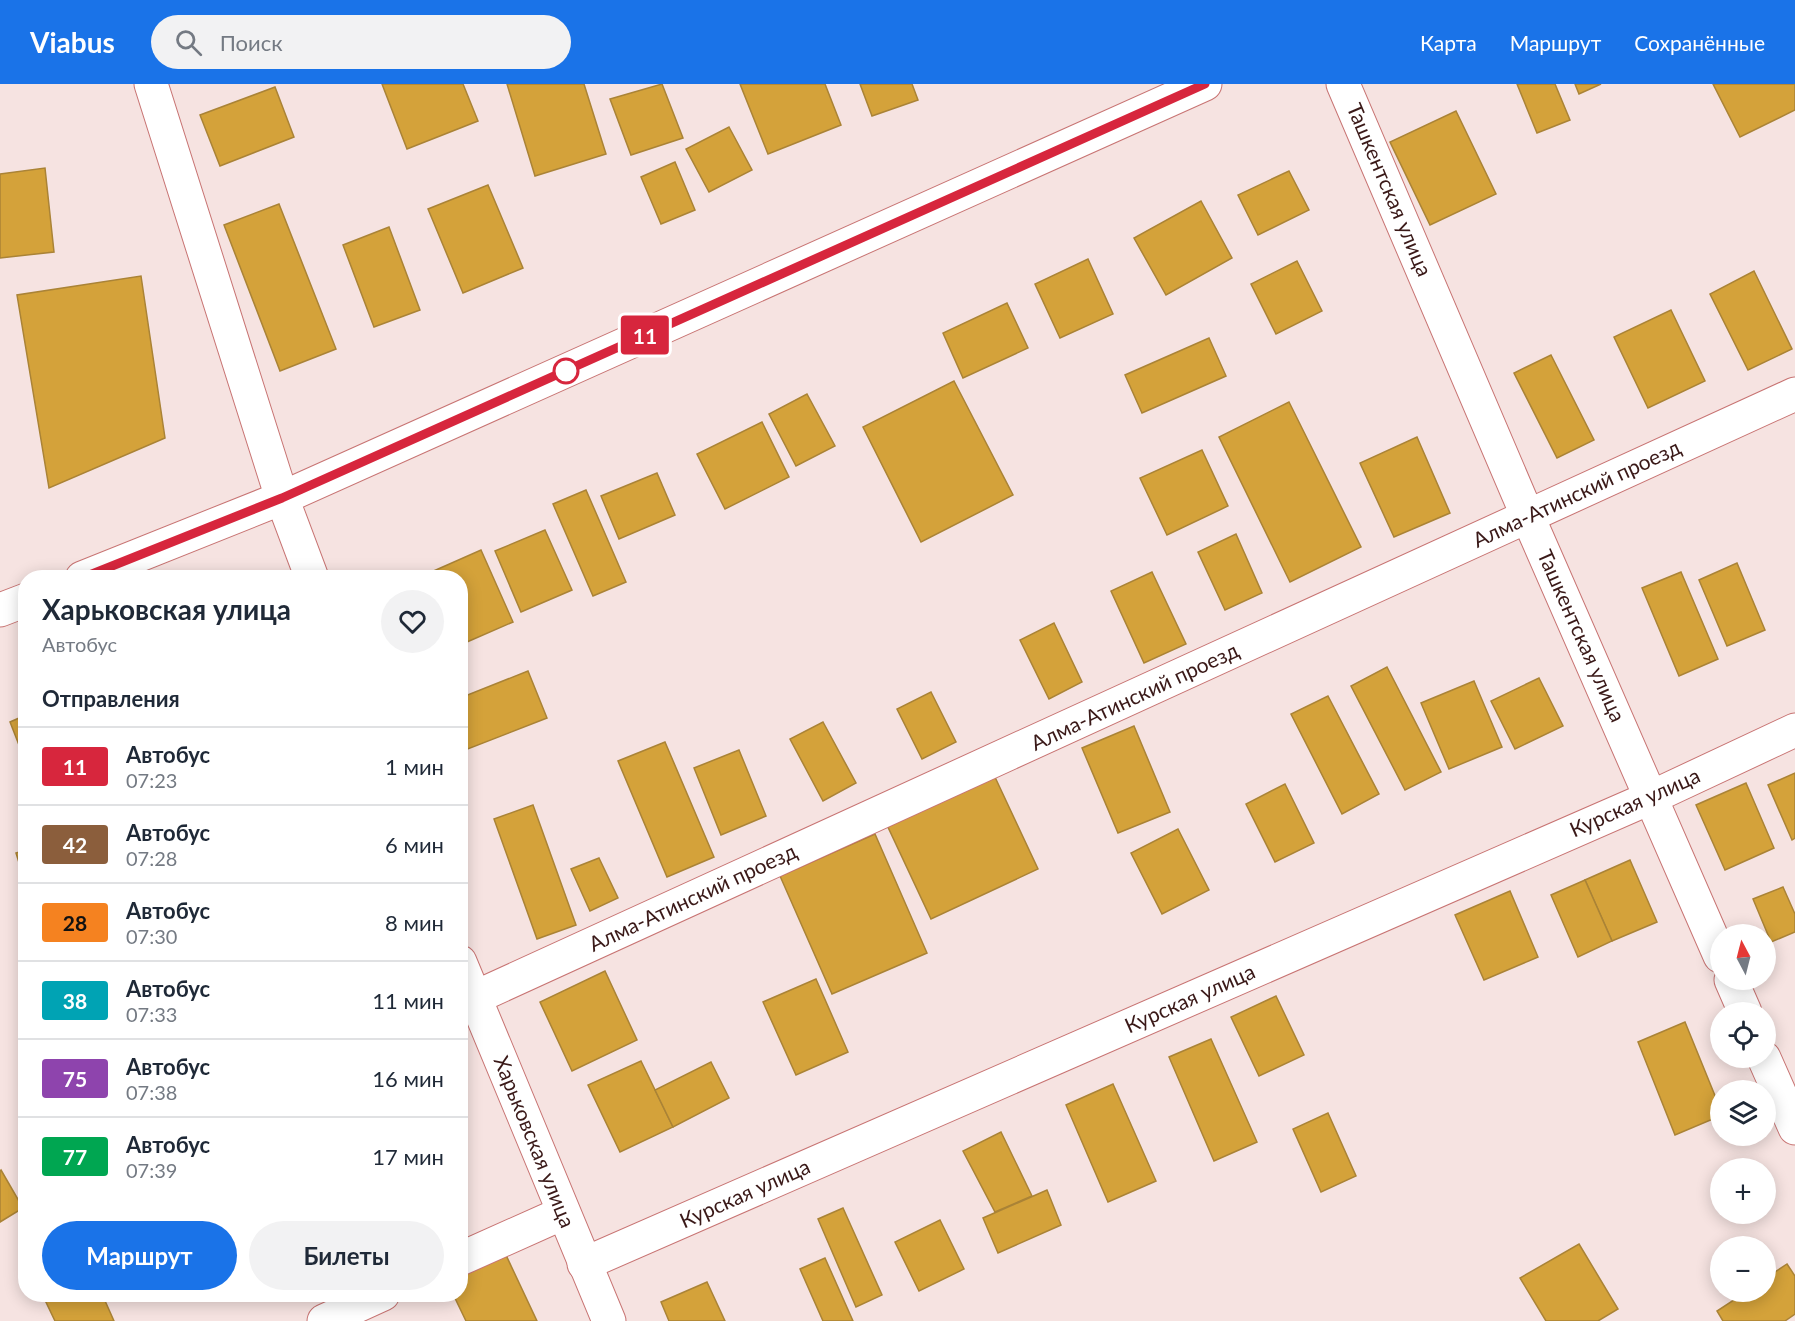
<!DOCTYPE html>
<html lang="ru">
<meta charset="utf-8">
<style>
:root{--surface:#fff;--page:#f2f2f3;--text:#1f2937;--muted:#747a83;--line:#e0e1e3;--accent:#1a73e8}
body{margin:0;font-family:Lato,sans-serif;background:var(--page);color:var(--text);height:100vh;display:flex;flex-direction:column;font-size:22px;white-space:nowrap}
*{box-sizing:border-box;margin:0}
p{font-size:20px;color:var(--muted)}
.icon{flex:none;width:33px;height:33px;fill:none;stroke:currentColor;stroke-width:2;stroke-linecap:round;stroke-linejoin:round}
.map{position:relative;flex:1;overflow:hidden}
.drawer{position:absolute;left:18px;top:486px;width:450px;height:732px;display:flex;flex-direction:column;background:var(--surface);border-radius:24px;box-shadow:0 3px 15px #0003}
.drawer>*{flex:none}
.badge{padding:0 12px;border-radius:4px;font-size:21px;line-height:39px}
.needle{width:39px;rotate:353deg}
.buttons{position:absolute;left:1710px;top:840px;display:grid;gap:12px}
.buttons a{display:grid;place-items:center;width:66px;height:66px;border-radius:50%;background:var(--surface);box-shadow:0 3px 15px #0003;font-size:30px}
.map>.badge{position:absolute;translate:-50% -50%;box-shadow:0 0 0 3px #fff}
h2{padding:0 24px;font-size:22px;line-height:54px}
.round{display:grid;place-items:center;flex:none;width:63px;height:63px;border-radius:32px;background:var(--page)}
.headline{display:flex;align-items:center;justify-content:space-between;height:102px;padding:0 24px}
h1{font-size:28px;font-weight:700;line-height:45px}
.action{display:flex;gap:12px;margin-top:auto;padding:12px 24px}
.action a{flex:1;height:69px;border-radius:36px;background:var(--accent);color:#fff;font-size:24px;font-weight:700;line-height:69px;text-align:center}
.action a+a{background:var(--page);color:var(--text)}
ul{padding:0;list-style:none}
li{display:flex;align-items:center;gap:18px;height:78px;padding:0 24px;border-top:2px solid var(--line)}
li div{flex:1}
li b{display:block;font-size:22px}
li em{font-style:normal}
li .badge{min-width:66px;font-weight:700;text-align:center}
header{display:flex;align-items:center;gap:36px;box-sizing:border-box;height:84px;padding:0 30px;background:var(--accent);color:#fff}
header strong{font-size:28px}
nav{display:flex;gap:33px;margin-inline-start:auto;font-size:21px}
.search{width:420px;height:54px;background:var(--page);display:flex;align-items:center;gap:15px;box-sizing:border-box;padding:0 21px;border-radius:33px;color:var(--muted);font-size:22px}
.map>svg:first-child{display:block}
.building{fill:#d4a23a;stroke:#aa8336;stroke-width:1.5}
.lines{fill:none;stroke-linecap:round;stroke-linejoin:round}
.street-casing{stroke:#c87473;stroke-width:35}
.secondary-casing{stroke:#c87473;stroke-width:35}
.street{stroke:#fff;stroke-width:33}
.secondary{stroke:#fff;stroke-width:33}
.line-casing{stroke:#fff;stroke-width:14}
.line{stroke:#d7263d;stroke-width:9}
.stop-dot{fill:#fff;stroke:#d7263d;stroke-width:3}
.labels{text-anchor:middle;stroke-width:4.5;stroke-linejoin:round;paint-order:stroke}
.street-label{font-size:21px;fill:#3a1918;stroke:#fff}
</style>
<header>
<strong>Viabus</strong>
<div class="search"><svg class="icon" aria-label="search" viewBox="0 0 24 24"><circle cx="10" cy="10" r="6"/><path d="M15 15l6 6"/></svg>Поиск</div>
<nav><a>Карта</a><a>Маршрут</a><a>Сохранённые</a></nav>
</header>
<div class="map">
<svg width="1795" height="1237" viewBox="0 0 1795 1237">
<rect width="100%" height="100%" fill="#f6e3e1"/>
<g class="building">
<path d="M382,0H463L478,37L407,65Z"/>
<path d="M507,0H584L606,70L535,92Z"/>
<path d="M662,0L683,54L631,71L610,15Z"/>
<path d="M740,0H825L841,41L768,70Z"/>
<path d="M860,0H912L918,16L872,32Z"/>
<path d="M1517,0H1555L1570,36L1537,49Z"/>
<path d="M1575,0H1601L1579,10Z"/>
<path d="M1713,0H1795V26L1740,53Z"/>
<path d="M275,3L294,53L220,82L200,31Z"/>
<path d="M1456,27L1496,110L1430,141L1390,58Z"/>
<path d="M729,43L752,86L709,108L686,65Z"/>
<path d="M675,78L695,126L661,140L641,93Z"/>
<path d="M45,84L54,168L0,174V90Z"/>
<path d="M1289,87L1309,126L1258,151L1238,111Z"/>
<path d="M488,101L523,184L463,209L428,125Z"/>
<path d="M1201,117L1232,174L1166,211L1134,154Z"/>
<path d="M279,120L336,265L280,287L224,141Z"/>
<path d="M389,143L420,226L374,243L343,161Z"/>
<path d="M1088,175L1113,230L1060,254L1035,200Z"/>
<path d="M1297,177L1322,227L1276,250L1251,200Z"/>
<path d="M1754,187L1792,265L1748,286L1710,210Z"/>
<path d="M141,192L165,354L49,404L17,211Z"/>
<path d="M1007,219L1028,264L963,294L943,249Z"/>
<path d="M1671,226L1705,297L1648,324L1614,253Z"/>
<path d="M1209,254L1226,292L1142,329L1125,291Z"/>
<path d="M1551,271L1594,356L1557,374L1514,289Z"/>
<path d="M954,297L1013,411L921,458L863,343Z"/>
<path d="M807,310L835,362L796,382L769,330Z"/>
<path d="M1289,318L1361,463L1290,498L1219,353Z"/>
<path d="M762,338L789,393L725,425L697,370Z"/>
<path d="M1417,353L1450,429L1394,453L1360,379Z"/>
<path d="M1202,366L1228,422L1167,451L1140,394Z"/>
<path d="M657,389L675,431L619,455L601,412Z"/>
<path d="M586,406L626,498L593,512L553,420Z"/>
<path d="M545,446L572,506L521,528L495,467Z"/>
<path d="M1236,450L1262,509L1225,526L1198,468Z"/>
<path d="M481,466L513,538L460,561V494L420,493Z"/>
<path d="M1737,479L1765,546L1727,562L1699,496Z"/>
<path d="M1152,488L1186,560L1144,579L1111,507Z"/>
<path d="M1681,488L1718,575L1679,592L1642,504Z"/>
<path d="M1054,539L1082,598L1049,615L1020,556Z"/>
<path d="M1387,583L1441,688L1405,706L1351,602Z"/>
<path d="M528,587L547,634L460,668V614Z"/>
<path d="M1539,594L1563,642L1515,665L1491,617Z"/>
<path d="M1474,597L1502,663L1449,685L1421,619Z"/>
<path d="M931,608L956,658L922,675L897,625Z"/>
<path d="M1328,612L1379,710L1342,730L1291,630Z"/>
<path d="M26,631V679L10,638Z"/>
<path d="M823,638L856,699L823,717L790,655Z"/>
<path d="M1134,642L1170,728L1118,749L1082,664Z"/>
<path d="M665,658L714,773L667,793L618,677Z"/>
<path d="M739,666L766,732L721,751L694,684Z"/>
<path d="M1795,689V754L1792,756L1768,701Z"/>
<path d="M994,691L1038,785L931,835L887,741Z"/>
<path d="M1746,699L1774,764L1725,786L1696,721Z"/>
<path d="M1285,700L1314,759L1275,778L1246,720Z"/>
<path d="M533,721L576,841L537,855L494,735Z"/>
<path d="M1178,745L1209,806L1162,830L1131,769Z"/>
<path d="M875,750L927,869L832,910L780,792Z"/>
<path d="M26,766V801L16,769Z"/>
<path d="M599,774L618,814L590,827L571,785Z"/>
<path d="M1630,776L1657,838L1612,857L1585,796Z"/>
<path d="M1585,796L1612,857L1578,873L1551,811Z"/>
<path d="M1783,803L1795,830V848L1771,858L1753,815Z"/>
<path d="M1510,807L1538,873L1484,896L1455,831Z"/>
<path d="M605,887L637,956L572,987L540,918Z"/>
<path d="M816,895L848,968L796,991L763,918Z"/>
<path d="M1276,912L1304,971L1259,992L1231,933Z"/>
<path d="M1685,938L1720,1024V1032L1675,1051L1638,958Z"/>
<path d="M1211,955L1257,1058L1214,1077L1169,973Z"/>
<path d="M641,977L673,1043L620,1068L588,1001Z"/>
<path d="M711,978L729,1014L673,1043L655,1006Z"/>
<path d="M1113,1000L1156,1097L1108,1118L1066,1021Z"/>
<path d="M1328,1029L1356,1092L1321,1108L1293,1045Z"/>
<path d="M1001,1048L1032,1112L995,1128L963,1067Z"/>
<path d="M1,1086L23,1124L0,1138V1087Z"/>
<path d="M1047,1106L1061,1141L998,1169L983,1134Z"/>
<path d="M843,1124L882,1211L856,1223L818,1135Z"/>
<path d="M940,1136L964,1185L919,1207L895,1158Z"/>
<path d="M1579,1160L1618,1225L1598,1237H1546L1520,1194Z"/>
<path d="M505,1169L537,1237H466L453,1210H460V1190Z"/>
<path d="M825,1174L853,1237H823L800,1185Z"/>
<path d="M1787,1180L1795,1192V1230L1785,1237H1723L1717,1227L1746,1208H1766V1194Z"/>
<path d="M707,1198L725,1237H669L661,1218Z"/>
<path d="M51,1210H102L114,1237H55L44,1214Z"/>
</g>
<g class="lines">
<defs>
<g id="street">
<path d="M151,0L282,414"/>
<path d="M1343,0L1528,433L1720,872"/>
<path d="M1731,896L1745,928"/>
<path d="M474,914L1795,310"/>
<path d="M1764,974L1795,1044"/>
<path d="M460,1175L563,1129"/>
<path d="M584,1180L1652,713L1795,646"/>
<path d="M324,1237L383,1210"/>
</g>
<g id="secondary">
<path d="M282,414L312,494"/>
<path d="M82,494L282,414L1205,0"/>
<path d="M0,526L26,516"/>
<path d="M460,878L609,1237"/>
</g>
</defs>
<use href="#street" class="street-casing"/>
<use href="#secondary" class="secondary-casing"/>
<use href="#street" class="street"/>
<use href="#secondary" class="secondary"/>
</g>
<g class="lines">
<defs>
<path id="line" d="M82,494L282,414L1205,0"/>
</defs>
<use href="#line" class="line-casing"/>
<use href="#line" class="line"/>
</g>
<circle class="stop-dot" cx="566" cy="287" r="12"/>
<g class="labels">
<g class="street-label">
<text transform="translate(1389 106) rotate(67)" y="7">Ташкентская улица</text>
<text transform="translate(1577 410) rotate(-25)" y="7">Алма-Атинский проезд</text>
<text transform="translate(1581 552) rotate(66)" y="7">Ташкентская улица</text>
<text transform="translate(1135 613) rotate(-25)" y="7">Алма-Атинский проезд</text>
<text transform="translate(1635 719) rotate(-24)" y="7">Курская улица</text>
<text transform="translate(693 814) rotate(-25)" y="7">Алма-Атинский проезд</text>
<text transform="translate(1190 915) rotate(-24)" y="7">Курская улица</text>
<text transform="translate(534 1058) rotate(68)" y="7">Харьковская улица</text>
<text transform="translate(745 1110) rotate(-24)" y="7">Курская улица</text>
</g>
</g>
</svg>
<div class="buttons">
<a><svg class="needle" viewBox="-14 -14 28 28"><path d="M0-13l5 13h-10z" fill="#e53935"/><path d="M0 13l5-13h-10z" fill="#747a83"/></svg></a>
<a><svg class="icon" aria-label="locate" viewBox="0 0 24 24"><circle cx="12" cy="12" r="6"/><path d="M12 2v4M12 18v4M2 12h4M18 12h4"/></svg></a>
<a><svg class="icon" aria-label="layers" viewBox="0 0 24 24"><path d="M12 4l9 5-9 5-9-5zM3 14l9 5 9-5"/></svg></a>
<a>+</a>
<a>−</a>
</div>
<b class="badge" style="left:645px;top:251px;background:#d7263d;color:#fff">11</b>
<section class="drawer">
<div class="headline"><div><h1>Харьковская улица</h1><p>Автобус</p></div><a class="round"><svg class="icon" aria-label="heart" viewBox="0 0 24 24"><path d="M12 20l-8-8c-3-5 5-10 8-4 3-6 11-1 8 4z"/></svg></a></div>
<h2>Отправления</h2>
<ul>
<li><span class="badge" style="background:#d7263d;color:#fff">11</span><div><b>Автобус</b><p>07:23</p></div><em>1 мин</em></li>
<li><span class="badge" style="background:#8b5e3c;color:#fff">42</span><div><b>Автобус</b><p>07:28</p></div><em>6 мин</em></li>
<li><span class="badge" style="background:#f58220;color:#111">28</span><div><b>Автобус</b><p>07:30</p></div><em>8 мин</em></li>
<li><span class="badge" style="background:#00a3b4;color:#fff">38</span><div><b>Автобус</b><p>07:33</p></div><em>11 мин</em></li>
<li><span class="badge" style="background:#8e44ad;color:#fff">75</span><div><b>Автобус</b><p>07:38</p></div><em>16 мин</em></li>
<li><span class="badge" style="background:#00a651;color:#fff">77</span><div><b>Автобус</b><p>07:39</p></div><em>17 мин</em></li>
</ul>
<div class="action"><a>Маршрут</a><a>Билеты</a></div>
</section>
</div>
